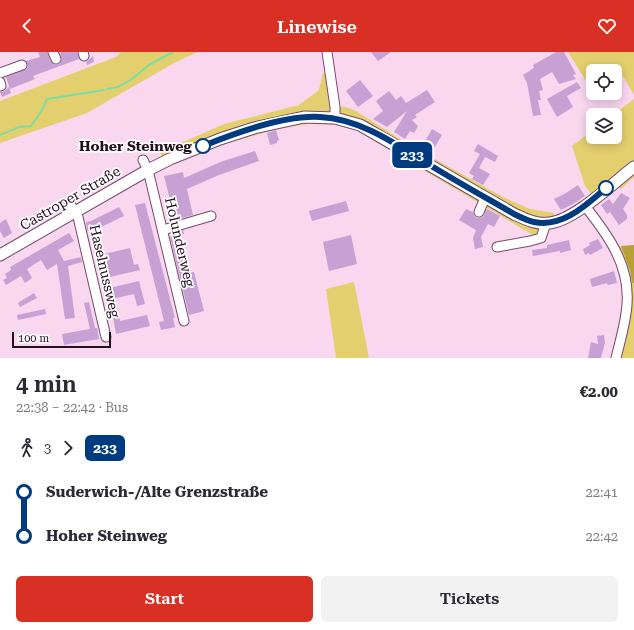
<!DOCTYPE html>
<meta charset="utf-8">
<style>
:root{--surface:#fff;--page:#f2f2f3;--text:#2b2b33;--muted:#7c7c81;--accent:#d93025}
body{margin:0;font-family:"Roboto Serif",serif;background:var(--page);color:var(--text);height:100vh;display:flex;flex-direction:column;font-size:15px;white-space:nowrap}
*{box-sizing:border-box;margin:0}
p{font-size:13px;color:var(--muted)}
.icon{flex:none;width:22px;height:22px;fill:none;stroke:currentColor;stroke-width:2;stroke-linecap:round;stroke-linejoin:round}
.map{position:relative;height:306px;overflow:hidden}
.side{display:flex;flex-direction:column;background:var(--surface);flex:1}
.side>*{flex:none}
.badge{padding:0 8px;border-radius:6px;font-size:14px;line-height:26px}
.controls{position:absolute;left:586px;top:12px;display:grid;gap:8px}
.controls a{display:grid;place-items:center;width:36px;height:36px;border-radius:6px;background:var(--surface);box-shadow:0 2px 10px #0003;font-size:20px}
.scale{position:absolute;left:12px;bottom:10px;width:99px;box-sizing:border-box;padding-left:4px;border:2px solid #230f1e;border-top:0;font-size:11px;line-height:14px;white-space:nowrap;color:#230f1e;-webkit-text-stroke:3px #fff;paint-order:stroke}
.map>.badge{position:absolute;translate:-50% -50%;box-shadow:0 0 0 2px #fff}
.legs{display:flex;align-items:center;gap:6px;height:44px;padding:0 16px;font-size:13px}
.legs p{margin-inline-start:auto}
.summary{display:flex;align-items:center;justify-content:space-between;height:68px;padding:0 16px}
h1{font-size:22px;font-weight:600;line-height:30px}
.button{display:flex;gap:8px;margin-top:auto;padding:8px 16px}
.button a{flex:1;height:46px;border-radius:6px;background:var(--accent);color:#fff;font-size:16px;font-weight:600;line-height:46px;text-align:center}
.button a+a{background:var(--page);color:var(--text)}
ul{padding:0 16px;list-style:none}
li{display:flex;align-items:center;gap:14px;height:44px;font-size:15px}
li i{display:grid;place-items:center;width:6px;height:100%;margin:0 5px;background:currentColor}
li i::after{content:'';width:10px;height:10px;margin:-5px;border:3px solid;border-radius:50%;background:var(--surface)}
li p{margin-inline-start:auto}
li:first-child i{background:linear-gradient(#0000 50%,currentColor 0)}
li:last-child i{background:linear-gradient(currentColor 50%,#0000 0)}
header{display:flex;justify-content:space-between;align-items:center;height:52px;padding:0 16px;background:var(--accent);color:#fff;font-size:18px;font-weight:600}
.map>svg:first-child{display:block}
.green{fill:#e4cf6e}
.forest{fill:#b6a038}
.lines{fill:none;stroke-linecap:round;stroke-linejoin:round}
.stream{stroke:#7adda4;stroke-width:2}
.building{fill:#c7a1d4}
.minor-casing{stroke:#79496c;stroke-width:11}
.major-casing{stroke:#79496c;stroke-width:13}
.minor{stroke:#fff;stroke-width:9}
.major{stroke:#fff;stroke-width:11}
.line-1-casing{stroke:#fff;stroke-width:9}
.line-1{stroke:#003b80;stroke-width:6}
.stop-1-dot{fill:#fff;stroke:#003b80;stroke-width:2}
.labels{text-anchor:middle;stroke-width:3.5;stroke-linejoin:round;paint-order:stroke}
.stop-label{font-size:14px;font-weight:bold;fill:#230f1e;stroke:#fff;text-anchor:end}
.street-label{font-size:14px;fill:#230f1e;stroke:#fff}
</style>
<header><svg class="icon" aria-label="back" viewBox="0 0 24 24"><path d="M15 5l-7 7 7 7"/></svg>Linewise<svg class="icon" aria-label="heart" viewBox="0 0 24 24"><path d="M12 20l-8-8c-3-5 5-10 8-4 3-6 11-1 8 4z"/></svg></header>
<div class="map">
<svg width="634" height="306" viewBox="0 0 634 306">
<rect width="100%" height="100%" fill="#f9d7ef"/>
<g class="green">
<path d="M121,0H198L176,10L87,61L0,91V49L116,5Z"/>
<path d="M568,0H634V43L623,24L615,27V19H593V34L590,35Z"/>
<path d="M323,21L330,22L334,54L346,55L356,59L408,92L503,145L530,157L554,161V168L536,185L356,78L336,73L308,72L278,77L216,94L163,117L161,100L224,72L299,53L319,38Z"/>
<path d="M634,47V125L621,137L611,132L594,146L585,134L572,94L593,78V85H615V63H613Z"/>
<path d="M621,194L630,219L632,231H634V306H619L630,260L618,195Z"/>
<path d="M354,230L369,306H336L326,237Z"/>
</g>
<path class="forest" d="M634,193V231H632L630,219L621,194Z"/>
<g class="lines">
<g class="stream">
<path d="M107,37L118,35L132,27L149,13L173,0"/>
<path d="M0,83L19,75L31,74L41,60L47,47L104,38"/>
</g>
</g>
<g class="building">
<path d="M38,0H47L51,10L55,13L59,12L62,8L60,0H77L79,7L33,24L35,27L10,37L6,25L26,17L28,14L26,9L40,5Z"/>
<path d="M371,0H391L378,9Z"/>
<path d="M556,0H564L576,22L573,23L576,27L559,32L552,20L540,27L543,38L539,39L541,48H538L541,63L533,64L527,31L523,23L534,16L533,13Z"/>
<path d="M93,4L94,10L87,13L86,10Z"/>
<path d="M360,28L373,44L358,55L346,39Z"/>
<path d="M577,30L581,36L567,44L573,55L557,65L547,47Z"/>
<path d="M9,35L11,41L2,45L0,40H3Z"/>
<path d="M427,38L435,50L415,63L417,65L412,68L418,74L414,81L410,79L405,87L394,80L407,59L387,75L373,67L383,59L376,49L389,39L396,48L401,44L406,51Z"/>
<path d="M432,77L442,83L433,98L423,93Z"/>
<path d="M276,78L279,88L277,89V91L270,93L267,81Z"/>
<path d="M478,92L498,104L495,110L485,105L479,116L490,122L483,133L472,127L474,124L469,121L480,102L474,99Z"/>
<path d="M255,99L259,109L219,123L187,137L193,163L175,168L164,124L183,120L184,126L223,109Z"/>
<path d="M578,133L585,144L573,152L561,158L554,147L566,141Z"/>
<path d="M621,141L630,146L623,157L627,163V167L619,173L610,160L607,162L601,153L609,147L613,152Z"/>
<path d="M346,149L349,159L312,169L309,159Z"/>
<path d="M145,151L175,266H173L175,275L161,278L159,270L164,269L135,153Z"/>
<path d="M119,155L124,164L93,179L92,178L87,179L86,170L91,169Z"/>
<path d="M466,157L473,160L474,163L477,166L483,165L487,157L500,164L494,175L488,172L481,185L483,195L475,197L473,186L476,178L459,168Z"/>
<path d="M6,167L12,181L4,186L0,179V171Z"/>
<path d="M183,178L184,182L179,183L188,221L194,220L204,259L189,263L170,185L178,182V180Z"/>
<path d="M69,181L74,189L58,198L64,209L81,205L82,210L68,214L75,266L65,267L57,212L47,218L41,208L27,217L32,226L25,231L21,224L6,233L3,228L7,226L5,222L11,218L10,215Z"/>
<path d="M351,183L357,212L329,219L323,190Z"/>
<path d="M598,187L603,196L590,203L589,201L585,203L583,197L590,193L589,191Z"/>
<path d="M569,188L571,198L560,201V199L533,204L532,198L547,196V193Z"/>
<path d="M130,196L134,213L138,212L140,218L110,225V222L104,223L102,214L99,215L96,204Z"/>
<path d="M614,219L617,231L608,233L607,231L592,235L590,227Z"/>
<path d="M139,229L145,252L137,254L134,242L108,248L105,237Z"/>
<path d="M34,241L37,246L20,255L18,251Z"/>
<path d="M89,250L95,276H97L99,287L64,293L62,282L90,277L84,251Z"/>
<path d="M45,257L46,262L18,268L17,263Z"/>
<path d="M119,263L120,269L147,263L150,274L116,282L113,265Z"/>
<path d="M604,283L605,291L601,306H588L591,290L598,292L597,284Z"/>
</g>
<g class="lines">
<defs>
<g id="minor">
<path d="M53,0L56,7"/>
<path d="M83,0L84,4"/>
<path d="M327,0L335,55V66"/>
<path d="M0,21L22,13"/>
<path d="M0,30L1,34"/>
<path d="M143,108L148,118L184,269"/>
<path d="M69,150L78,165L106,285"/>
<path d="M585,154C608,183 630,213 627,252C626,270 620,289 616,306"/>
<path d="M479,160L485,146"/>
<path d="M163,178L211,164"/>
<path d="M497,195L530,189L541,186L546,171"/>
</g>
<path id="major" d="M0,203L148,118L170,107L220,87L254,76L304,65L335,66L360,73L514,162C525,167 537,173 549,171C574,169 614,130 634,115"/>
</defs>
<use href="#minor" class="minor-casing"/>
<use href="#major" class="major-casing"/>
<use href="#minor" class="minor"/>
<use href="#major" class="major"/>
</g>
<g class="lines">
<defs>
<path id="line-1" d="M203,94C235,81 286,63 320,65C364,67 401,96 438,118C463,133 488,147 514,162C520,165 528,169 534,170C563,176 586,153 606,136"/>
</defs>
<use href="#line-1" class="line-1-casing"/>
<use href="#line-1" class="line-1"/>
</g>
<g class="stop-1-dot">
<circle cx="203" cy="94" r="7"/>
<circle cx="606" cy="136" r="7"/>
</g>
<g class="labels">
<g class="stop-label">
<text x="192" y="99">Hoher Steinweg</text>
</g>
<g class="street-label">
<text transform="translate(70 146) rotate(-30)" y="5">Castroper Straße</text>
<text transform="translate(180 190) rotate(77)" y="5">Holunderweg</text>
<text transform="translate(105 219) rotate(77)" y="5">Haselnussweg</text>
</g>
</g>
</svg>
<div class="controls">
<a><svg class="icon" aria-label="locate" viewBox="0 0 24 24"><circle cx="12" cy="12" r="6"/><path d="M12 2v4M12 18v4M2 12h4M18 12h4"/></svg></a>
<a><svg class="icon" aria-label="layers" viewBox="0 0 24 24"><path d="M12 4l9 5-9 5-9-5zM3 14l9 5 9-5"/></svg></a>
</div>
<div class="scale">100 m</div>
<b class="badge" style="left:412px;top:103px;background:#003b80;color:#fff">233</b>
</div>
<section class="side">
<div class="summary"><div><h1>4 min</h1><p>22:38 – 22:42 · Bus</p></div><b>€2.00</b></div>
<div class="legs"><svg class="icon" aria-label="walk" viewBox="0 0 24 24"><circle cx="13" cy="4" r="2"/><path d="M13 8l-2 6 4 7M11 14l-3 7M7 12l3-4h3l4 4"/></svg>3<svg class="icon" aria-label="forward" viewBox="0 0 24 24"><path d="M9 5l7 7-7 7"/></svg><b class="badge" style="background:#003b80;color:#fff">233</b></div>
<ul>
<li><i style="color:#003b80"></i><b>Suderwich-/Alte Grenzstraße</b><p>22:41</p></li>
<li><i style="color:#003b80"></i><b>Hoher Steinweg</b><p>22:42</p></li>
</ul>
<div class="button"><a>Start</a><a>Tickets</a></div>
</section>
